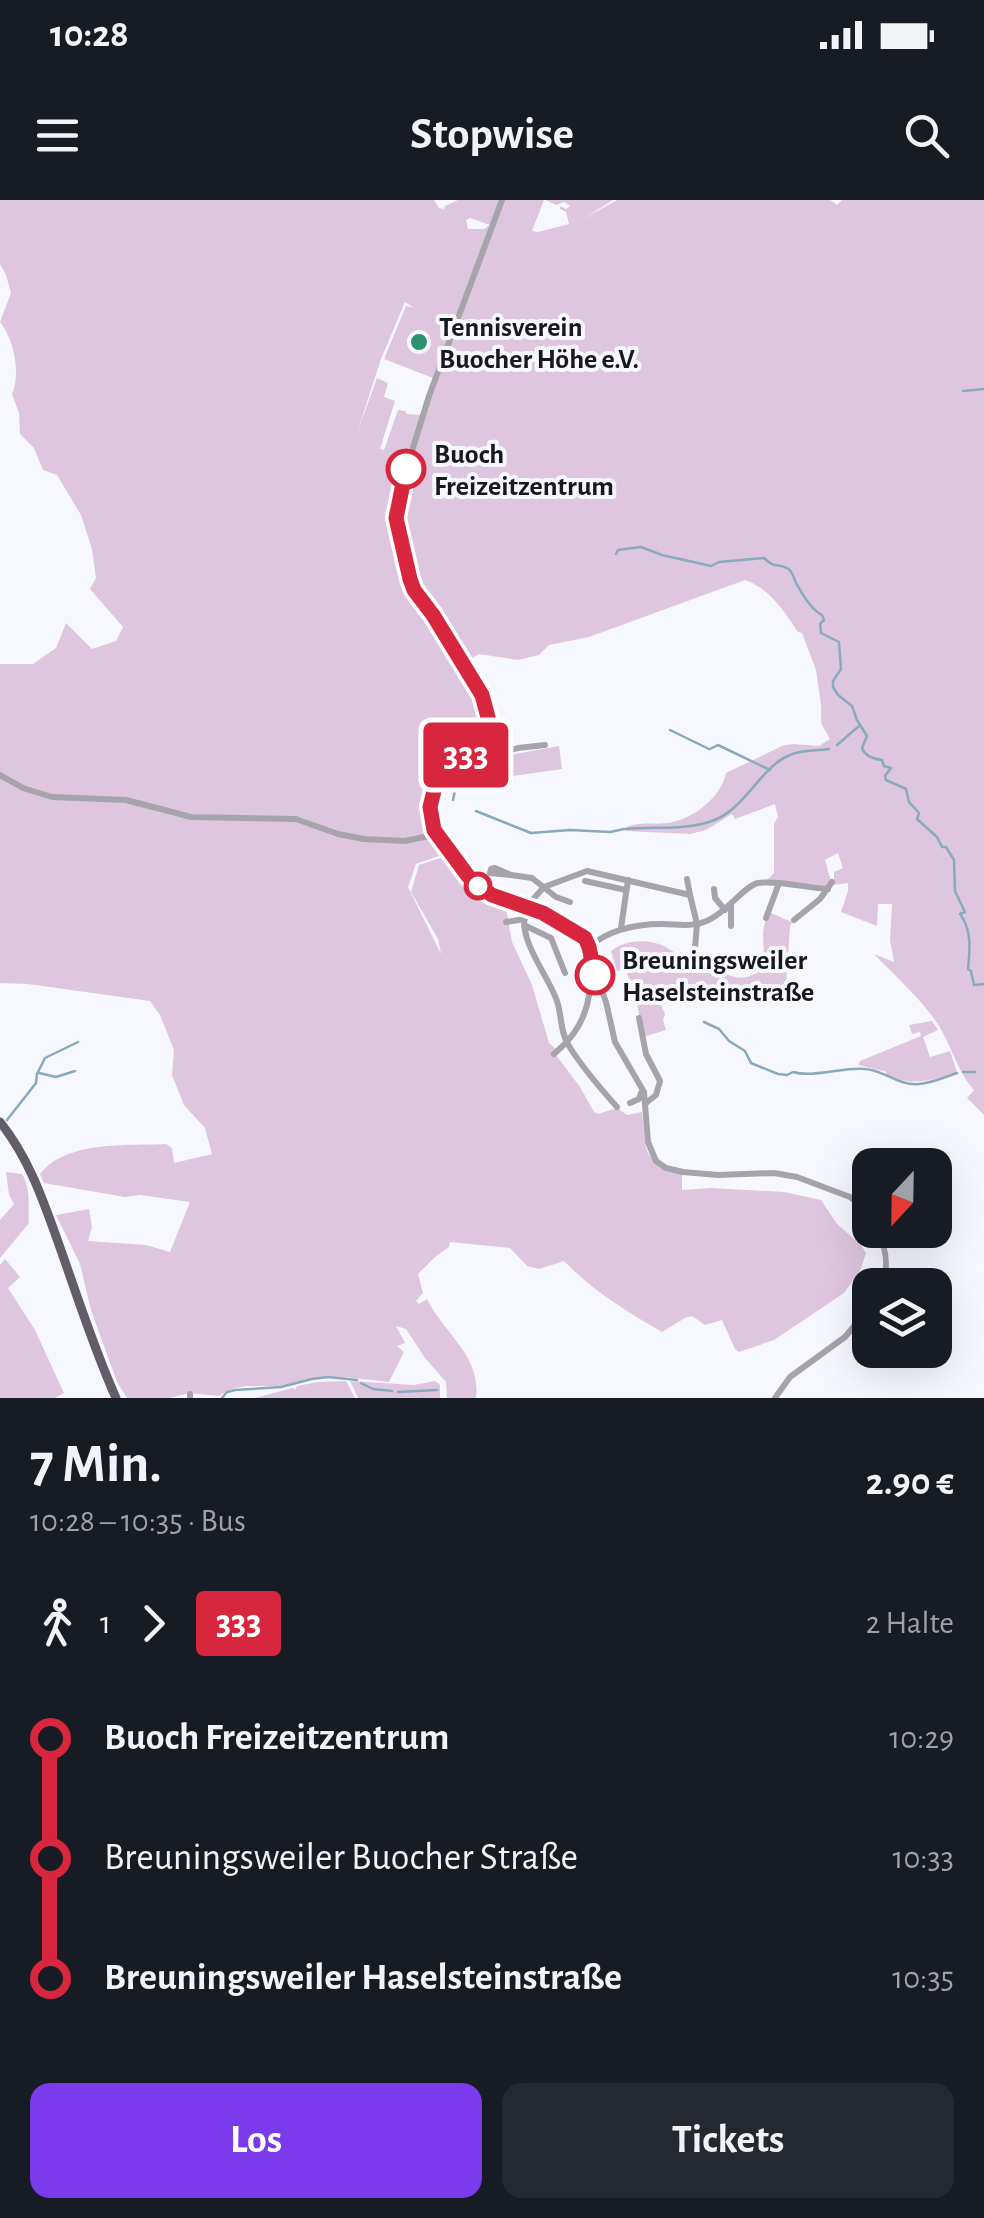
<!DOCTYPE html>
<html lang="de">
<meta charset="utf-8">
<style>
:root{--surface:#171b24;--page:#242831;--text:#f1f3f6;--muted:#9ea1a6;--accent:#7c3aed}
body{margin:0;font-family:"Alegreya Sans",sans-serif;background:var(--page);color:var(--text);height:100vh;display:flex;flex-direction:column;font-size:38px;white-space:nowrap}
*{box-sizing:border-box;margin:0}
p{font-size:32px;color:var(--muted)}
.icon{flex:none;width:55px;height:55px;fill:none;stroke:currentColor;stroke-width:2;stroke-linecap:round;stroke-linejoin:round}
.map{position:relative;height:1198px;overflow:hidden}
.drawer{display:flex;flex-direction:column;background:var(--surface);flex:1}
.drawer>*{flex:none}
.badge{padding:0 20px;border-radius:8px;font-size:35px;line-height:65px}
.needle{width:65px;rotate:202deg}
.fabs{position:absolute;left:852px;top:948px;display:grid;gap:20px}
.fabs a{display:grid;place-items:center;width:100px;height:100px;border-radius:20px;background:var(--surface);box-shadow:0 10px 40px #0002;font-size:50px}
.map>.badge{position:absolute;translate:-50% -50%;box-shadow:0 0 0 5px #fff}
.legs{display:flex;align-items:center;gap:15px;height:110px;padding:0 30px;font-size:32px}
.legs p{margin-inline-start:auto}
.head{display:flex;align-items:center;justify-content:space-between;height:170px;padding:0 30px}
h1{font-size:55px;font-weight:600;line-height:75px}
.cta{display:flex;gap:20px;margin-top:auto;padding:20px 30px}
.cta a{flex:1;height:115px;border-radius:20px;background:var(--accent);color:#fff;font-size:40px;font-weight:600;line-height:115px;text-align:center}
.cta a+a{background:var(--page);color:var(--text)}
ul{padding:0 30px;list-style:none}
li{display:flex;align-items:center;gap:35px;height:120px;font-size:38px}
li i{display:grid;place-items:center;width:15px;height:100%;margin:0 12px;background:currentColor}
li i::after{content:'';width:25px;height:25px;margin:-12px;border:8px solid;border-radius:50%;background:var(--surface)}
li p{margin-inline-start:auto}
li:first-child i{background:linear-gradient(#0000 50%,currentColor 0)}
li:last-child i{background:linear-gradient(currentColor 50%,#0000 0)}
.status{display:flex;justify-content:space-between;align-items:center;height:70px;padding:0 50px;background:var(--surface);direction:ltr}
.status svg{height:28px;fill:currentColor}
header{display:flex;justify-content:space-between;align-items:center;height:130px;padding:0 30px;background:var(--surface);font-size:45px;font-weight:600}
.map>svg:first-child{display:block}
.green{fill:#dec6de}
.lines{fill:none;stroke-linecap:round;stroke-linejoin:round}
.stream{stroke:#89a9bc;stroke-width:2.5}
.minor{stroke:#a6a3aa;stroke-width:6}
.major{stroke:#625d69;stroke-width:9}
.line-1-casing{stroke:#fff;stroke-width:22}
.line-1{stroke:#d7263d;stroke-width:15}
.poi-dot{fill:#2c916e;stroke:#f7f8ff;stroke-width:4}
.stop-1-dot{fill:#fff;stroke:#d7263d;stroke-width:5}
.labels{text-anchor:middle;stroke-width:8;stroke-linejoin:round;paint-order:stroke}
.poi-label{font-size:28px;font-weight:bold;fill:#18181e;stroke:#f7f8ff;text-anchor:start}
.stop-label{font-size:28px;font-weight:bold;fill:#18181e;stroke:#f7f8ff;text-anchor:start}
</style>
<div class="status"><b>10:28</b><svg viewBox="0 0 49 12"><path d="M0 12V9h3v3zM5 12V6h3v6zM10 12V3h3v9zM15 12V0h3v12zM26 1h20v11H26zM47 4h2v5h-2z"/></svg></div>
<header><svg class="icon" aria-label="menu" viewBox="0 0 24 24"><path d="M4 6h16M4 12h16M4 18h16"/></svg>Stopwise<svg class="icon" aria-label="search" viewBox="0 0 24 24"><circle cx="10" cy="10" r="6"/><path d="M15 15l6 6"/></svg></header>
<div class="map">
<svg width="984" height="1198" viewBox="0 0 984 1198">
<rect width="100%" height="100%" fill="#f7f8ff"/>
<g class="green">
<path d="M0,0H434L439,8L444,9L445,6L458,0H500L490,25L470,18L466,20L468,29H484L488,26L490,28L456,116L449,122L451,124L456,120L433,178L384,159L406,106L414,108L405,102L381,159L357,233L377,178L388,183L384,197L395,201L380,249L384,250L398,210L405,211L407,214L421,215L393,314L383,312L394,317L407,380L484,503L488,521C473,549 448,580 421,598C424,611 431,621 431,634L396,640L342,634L300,617L182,614L129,599L54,595L24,587L0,572V464H33L56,448L66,423L92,449L116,441L123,427L90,389L96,378L92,349L81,315L57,275L43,270L34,248L20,234L19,213L12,194C21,173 14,140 0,122L11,93L6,75L0,64Z"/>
<path d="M503,0H544L532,31L538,32L569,24L566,12L560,9V6L566,9L570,6L564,2L556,5L546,0H613L583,19L617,0H830L837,5L842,0H984V915L967,898L974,890C956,870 951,842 935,820C918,796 894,775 874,754L894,762L890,740L892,704H878L877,726L841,712L848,691V683L834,685V672L843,668L838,653L825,660L831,681L827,687L766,681L774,673V624L778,617L775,604L735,619L732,614L706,630L690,634L626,631L627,627C640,621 653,625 667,623C692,620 721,598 726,573L782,546L793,544L819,546L830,539L821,523V505L816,470L802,433L798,432C784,411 770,389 745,380L589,437L549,445L539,455L518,460L479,454L464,463L413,383L399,321V306L435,183L493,27H495L494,25Z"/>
<path d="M559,546L562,569L486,580L482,560Z"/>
<path d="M0,577L36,595L129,603L178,617L294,621L355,640L435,638L447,653L416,664L408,687L441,754L438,739L411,692L419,665L449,655L490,697L505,703L512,742L532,785L549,843L558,851L556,855L580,887L594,912L598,914L617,908L627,915L642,912C647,953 640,958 682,974V990L710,988L784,992L821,1000L837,1024L861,1045L866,1053L860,1071L844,1093L774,1140L739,1152L735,1149L722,1120L705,1125L692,1116L685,1118L662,1132C626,1111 593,1091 564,1061L539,1069L527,1066L510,1048L450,1042L449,1047L435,1057L418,1074L423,1093L416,1101L419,1104L427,1099C444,1134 481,1155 476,1198H447L446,1182L425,1158L406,1129L396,1126L405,1143L397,1146L404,1152L389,1182C368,1180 347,1176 326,1177C310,1177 295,1185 280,1186C259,1187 236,1182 219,1196L189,1193L170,1198H127L117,1182L91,1110L80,1064L56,1015L89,1009L92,1027L88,1041L146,1045L170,1052L190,1002L140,995L125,997L44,983L40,974C67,940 126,946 166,944L172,948L174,963L212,954L205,928L184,905L172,875L174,850L160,815L150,801L28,784L0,783Z"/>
<path d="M771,713L792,722L790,727L786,785L781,793C766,798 748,803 733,802C701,801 698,784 663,805L649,779L665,814L663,820L666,830L643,837L635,791H633L626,770L617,771L611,751C626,739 652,738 669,749C674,752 678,755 683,758L709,753L708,764L723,767L721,772C736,779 746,780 760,771C770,751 755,730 771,713Z"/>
<path d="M932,821L938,830L923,837L930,857L950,851L957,872C931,881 911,887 885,874L887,872L858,865L860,861L921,836L920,832L912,834L909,825Z"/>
<path d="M6,972L22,974C31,988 28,1006 29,1023L0,1058V1020L14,1004L9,995Z"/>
<path d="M5,1059L20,1077L8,1088L35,1130L64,1193L55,1198H0V1065Z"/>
<path d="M346,1181L355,1198H255L293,1188L295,1190L297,1186L317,1182Z"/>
<path d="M435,1181L440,1185V1198H358L350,1181L414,1185Z"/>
</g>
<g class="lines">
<g class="stream">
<path d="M963,191L984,189"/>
<path d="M616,354L618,350L641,347L662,355L711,366L719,362L764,358C775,369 777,363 787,368C793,371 793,377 796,383C802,393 811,410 822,415L824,420L820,424L821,433L839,442L841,469L833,481V487L838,495L852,506L857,520L867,536L862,548C865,556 873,559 882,560L884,566L891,568L885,576L886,580L906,589L909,602L919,613L917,619L937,637L942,647H946L954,660L955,691L965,712L960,714C972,730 970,749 968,769L971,771L974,785L984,784"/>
<path d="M670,530L709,549"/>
<path d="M837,545L859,526"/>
<path d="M710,549L718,545L770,570"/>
<path d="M453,573L456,586L453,600"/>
<path d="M476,611L531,633L570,630L610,632L624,629"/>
<path d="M625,629C653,626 684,631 712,621C745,610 761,566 790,555C801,550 817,551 829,549"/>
<path d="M704,822L719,829L729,841L745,851L751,863L778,874L787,875L793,872C812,878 843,867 865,869C884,870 898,886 919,884C932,883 945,877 957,873"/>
<path d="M963,872H975"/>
<path d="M39,873L56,877L75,871"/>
<path d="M7,920L36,883L37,874L45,858L78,842"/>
<path d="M361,1183L373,1189L392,1191"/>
<path d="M398,1192L437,1190"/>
<path d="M222,1198L227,1192L235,1190L281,1187L312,1179L328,1177L357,1180"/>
</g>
<g class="minor">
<path d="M502,0L429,196L400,290L396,320L412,387L433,415L477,486L489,515L488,527L476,544L449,569L435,587L430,607L434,630L467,676L478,686L491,695L543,713L587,740L593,768L606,802L615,842L644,892L648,942L656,961L666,968L683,972L718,975L774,973L797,977L850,997L861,1006L870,1020"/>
<path d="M457,567L518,548L545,545"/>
<path d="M0,575L23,588L52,597L126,600L191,617L296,619L338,634L364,639L405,641L429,636L441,631L436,603L437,592"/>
<path d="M495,668L511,675L490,673L491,669Z"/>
<path d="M511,675L532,678L556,697L570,702"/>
<path d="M687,679L690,695"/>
<path d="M585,681L626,690"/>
<path d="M714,689L715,698L725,710"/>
<path d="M527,706L544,687L587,671L690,695L697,724L695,748"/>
<path d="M527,706C514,737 547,772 557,801C562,816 560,832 569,846C582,867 600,888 617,907"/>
<path d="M731,706V726"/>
<path d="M766,718L779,683"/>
<path d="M794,720L820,699L832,682"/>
<path d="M506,722L525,719"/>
<path d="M526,726L551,738L565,773"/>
<path d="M621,728L628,680"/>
<path d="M589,747C610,729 635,724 662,724C675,724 688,727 701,723C724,717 743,686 758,683C778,680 807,688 828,689"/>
<path d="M639,818L646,854L660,881L656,895L646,903"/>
<path d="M554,854C570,840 581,827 587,805C589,796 590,788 593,780L597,778"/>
<path d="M630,903L639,899L641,893"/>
<path d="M876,1030C887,1048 889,1065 882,1085"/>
<path d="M190,1198V1194"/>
<path d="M775,1198L790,1177L845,1137L870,1107"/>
</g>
<path class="major" d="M0,922C28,957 42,997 57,1039C76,1092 93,1147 116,1198"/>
</g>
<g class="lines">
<defs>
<path id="line-1" d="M406,269L396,318L410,379L414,390L433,415L482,495L489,521L485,532L473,548L449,568L435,587L430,607L434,630L468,676L478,686L492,695L543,713L585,738L589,747L595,775"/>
</defs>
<use href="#line-1" class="line-1-casing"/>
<use href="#line-1" class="line-1"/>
</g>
<circle class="poi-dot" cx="419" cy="142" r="10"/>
<g class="stop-1-dot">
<circle cx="406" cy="269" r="18"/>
<circle cx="478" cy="686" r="12"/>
<circle cx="595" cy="775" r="18"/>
</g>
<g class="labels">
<g class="poi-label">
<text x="439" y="136">Tennisverein<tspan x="439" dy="32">Buocher Höhe e.V.</tspan></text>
</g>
<g class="stop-label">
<text x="434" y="263">Buoch<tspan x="434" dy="32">Freizeitzentrum</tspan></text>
<text x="622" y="769">Breuningsweiler<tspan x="622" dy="32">Haselsteinstraße</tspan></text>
</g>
</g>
</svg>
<div class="fabs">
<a><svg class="needle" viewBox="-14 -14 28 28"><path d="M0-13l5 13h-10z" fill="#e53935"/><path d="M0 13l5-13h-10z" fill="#9ea1a6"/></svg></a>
<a><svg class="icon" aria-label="layers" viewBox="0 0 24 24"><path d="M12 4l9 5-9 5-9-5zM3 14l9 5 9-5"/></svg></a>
</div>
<b class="badge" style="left:466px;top:555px;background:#d7263d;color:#fff">333</b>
</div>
<section class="drawer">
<div class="head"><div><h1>7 Min.</h1><p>10:28 – 10:35 · Bus</p></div><b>2.90 €</b></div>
<div class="legs"><svg class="icon" aria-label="walk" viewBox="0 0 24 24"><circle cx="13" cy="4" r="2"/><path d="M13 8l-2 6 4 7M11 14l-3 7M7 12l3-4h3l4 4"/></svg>1<svg class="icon" aria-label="forward" viewBox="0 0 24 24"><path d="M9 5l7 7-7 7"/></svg><b class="badge" style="background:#d7263d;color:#fff">333</b><p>2 Halte</p></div>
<ul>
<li><i style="color:#d7263d"></i><b>Buoch Freizeitzentrum</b><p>10:29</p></li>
<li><i style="color:#d7263d"></i><span>Breuningsweiler Buocher Straße</span><p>10:33</p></li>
<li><i style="color:#d7263d"></i><b>Breuningsweiler Haselsteinstraße</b><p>10:35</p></li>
</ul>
<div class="cta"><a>Los</a><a>Tickets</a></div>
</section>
